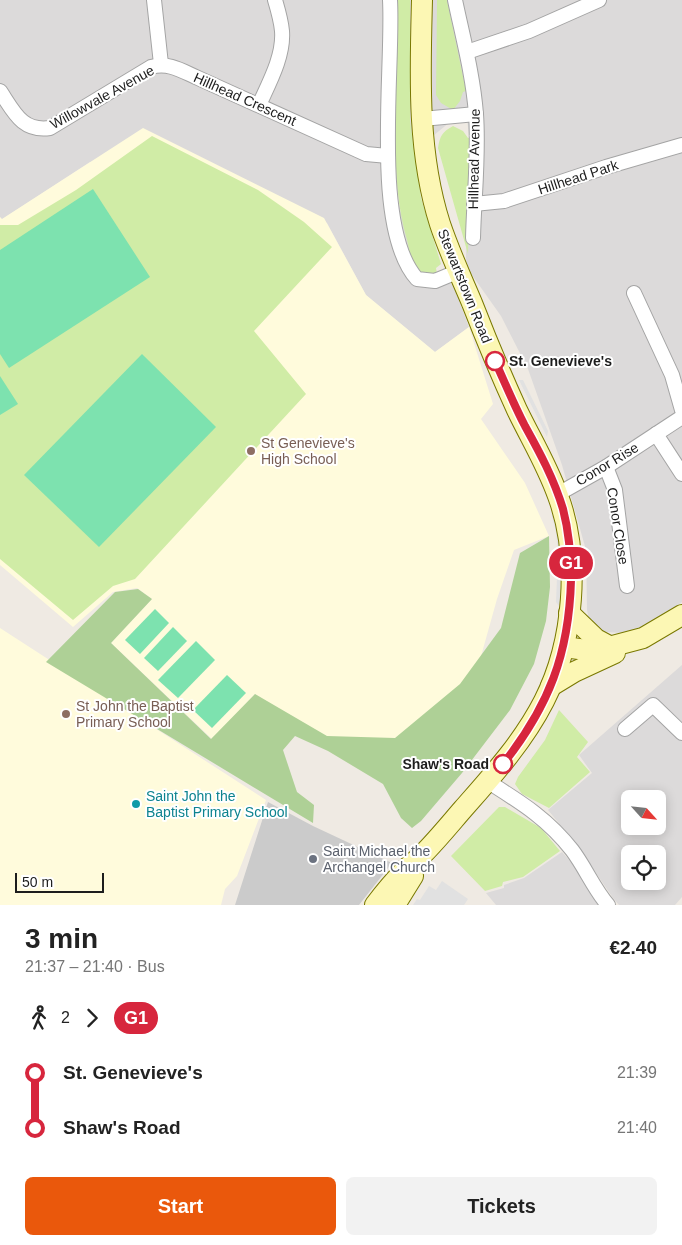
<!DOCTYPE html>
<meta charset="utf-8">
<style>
:root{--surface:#fff;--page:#f2f2f2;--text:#222;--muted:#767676;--accent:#ea580c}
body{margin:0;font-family:Helvetica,sans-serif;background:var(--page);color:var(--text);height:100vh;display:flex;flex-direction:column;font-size:19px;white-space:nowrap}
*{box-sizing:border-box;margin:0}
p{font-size:16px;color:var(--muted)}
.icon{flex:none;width:28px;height:28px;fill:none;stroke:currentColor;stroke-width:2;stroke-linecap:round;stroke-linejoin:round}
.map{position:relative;height:905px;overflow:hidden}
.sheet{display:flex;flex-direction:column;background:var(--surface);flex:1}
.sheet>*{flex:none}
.badge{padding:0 10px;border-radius:16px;font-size:18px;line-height:32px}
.needle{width:32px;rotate:117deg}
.controls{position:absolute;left:621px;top:790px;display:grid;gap:10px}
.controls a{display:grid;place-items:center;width:45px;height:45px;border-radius:8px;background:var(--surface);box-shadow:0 2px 12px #0003;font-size:25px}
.scale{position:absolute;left:15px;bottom:12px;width:89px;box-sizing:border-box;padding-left:5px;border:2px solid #1d1d1d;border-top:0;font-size:14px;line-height:18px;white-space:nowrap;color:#1d1d1d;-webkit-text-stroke:4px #fff;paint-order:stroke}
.map>.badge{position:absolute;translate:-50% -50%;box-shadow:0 0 0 2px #fff}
.legs{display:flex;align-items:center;gap:8px;height:55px;padding:0 25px;font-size:16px}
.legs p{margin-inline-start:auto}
.summary{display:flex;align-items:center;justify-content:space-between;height:85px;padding:0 25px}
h1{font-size:28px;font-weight:600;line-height:38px}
.button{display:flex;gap:10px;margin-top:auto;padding:10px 25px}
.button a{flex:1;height:58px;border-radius:8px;background:var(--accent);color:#fff;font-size:20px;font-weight:600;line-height:58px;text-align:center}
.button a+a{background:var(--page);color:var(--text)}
ul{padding:0 25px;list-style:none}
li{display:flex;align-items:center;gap:18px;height:55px;font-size:19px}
li i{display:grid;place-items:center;width:8px;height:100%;margin:0 6px;background:currentColor}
li i::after{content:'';width:12px;height:12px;margin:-6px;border:4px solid;border-radius:50%;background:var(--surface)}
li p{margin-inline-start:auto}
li:first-child i{background:linear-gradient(#0000 50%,currentColor 0)}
li:last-child i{background:linear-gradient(currentColor 50%,#0000 0)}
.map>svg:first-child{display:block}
.residential{fill:#dcdada;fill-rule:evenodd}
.education{fill:#fffbdc}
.religious{fill:#cbcbcb}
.grass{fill:#d0eca6}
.forest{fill:#aed096}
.pitch{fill:#7de2af}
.parking{fill:#e1e1e1}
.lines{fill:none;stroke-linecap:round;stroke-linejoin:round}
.street-casing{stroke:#a4a4a4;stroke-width:16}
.secondary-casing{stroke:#797800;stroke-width:22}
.street{stroke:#fff;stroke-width:14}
.secondary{stroke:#fcf7b4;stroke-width:20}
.line-1-casing{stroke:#fff;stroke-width:11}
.line-1{stroke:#d7263d;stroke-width:8}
.stop-1-dot{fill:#fff;stroke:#d7263d;stroke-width:2.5}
.education-dot{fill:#8d6e63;stroke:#fff;stroke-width:2}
.culture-dot{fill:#0f9aa8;stroke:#fff;stroke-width:2}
.worship-dot{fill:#6b7280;stroke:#fff;stroke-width:2}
.labels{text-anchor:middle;stroke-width:4;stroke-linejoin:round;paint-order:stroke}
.street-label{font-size:14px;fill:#1d1d1d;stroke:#fff}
.stop-label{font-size:14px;font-weight:bold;fill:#1d1d1d;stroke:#fff;text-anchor:start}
.education-label{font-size:14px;fill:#785e54;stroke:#fff;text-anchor:start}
.culture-label{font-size:14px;fill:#0d838f;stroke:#fff;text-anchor:start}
.worship-label{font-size:14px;fill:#5b616d;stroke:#fff;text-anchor:start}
</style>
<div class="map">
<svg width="682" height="905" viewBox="0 0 682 905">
<rect width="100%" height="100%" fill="#efeae3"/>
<g class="residential">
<path d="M0,0H682V602L662,616L643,627L626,633L603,632L595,627L589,620L587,610L586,550L562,465L528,369L501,316L467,268L466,257L469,136L466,109L396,166L398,200L414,266L433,273L453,285L469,327L435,352L366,295L327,223L90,162L1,220L0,217Z"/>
<path d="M682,665V897L675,905H619L613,898L579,848L548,810L592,773L579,755ZM630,799H658V826H630ZM630,854H658V881H630Z"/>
<path d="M562,852L579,871L598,905H496L486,893L504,888V885L524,878Z"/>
</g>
<g class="education">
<path d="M143,128L324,218L366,295L435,352L469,327L493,404L481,419L525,483L549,536L514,550L497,599L478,667L430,722L389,747L320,737L255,694L212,739L111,643L152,599L137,588L113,592L73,627L0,565V217L2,219Z"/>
<path d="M0,628L266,800L237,876L225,889L221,905H0Z"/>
</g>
<path class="religious" d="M268,802L313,826L392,863L359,905H235Z"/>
<g class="grass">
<path d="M395,0H410V121L421,198L441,264L436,268L437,274C429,276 419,275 414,266C410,259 409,248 407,240C385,165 402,78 395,0Z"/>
<path d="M437,0H447L466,91L463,92L460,101L453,110L441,103L436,95Z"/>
<path d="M453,126L463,131L468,138H471L468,254L438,148C440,136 442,132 453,126Z"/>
<path d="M152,136L258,190L304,222L332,247L254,331L306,394L135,579L113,586L73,620L0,559V225H18L76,190Z"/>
<path d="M559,710L588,742L577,757L590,772L549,808L522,794L515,784L518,777L545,740Z"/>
<path d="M499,807H505L541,828L560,851L523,877L503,882L502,886L485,891L451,856Z"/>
</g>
<path class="forest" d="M549,536L550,587L546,621L534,664L510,710L462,773L421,821L412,828L401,818L383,784L328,751L295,736L283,750L297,792L314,805L313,823L46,662L115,592L138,589L152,599L111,643L211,739L255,694L327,736L395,738L460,684L501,628L520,553Z"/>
<g class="pitch">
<path d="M93,189L150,277L9,368L0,354V250Z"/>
<path d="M142,354L216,427L99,547L24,475Z"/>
<path d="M0,376L18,404L0,415Z"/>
<path d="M155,609L169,623L140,654L125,640Z"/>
<path d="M173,627L187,641L158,671L144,658Z"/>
<path d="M196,641L215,660L178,698L158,680Z"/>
<path d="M227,675L246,693L212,728L193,710Z"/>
</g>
<g class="parking">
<path d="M519,380H523L548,431L547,437Z"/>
<path d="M554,512L562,544V594L559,606L556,602L558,553L556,532L552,516Z"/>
<path d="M442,881L468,899L464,905H413L417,899L420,900L429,886L436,890Z"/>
</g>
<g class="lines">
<defs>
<g id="street">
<path d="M154,0L161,64"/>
<path d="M390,0C394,69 371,228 417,279L435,281L459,271"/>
<path d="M455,0C463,38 473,75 476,114C479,155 474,197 473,238"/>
<path d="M467,52L529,31L599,0"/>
<path d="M0,91C14,112 22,132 50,128L151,67C169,62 182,71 198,78L366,154L388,156"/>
<path d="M259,105C269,83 284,56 282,31C281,20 278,10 275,0"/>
<path d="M422,119L476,114"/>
<path d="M474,204L504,201L606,167L682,145"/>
<path d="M634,293L672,375L682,410"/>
<path d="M656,434L682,474"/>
<path d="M606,467L615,490L627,586"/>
<path d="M558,494L606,467L682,417"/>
<path d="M625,729L653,705L682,733"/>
<path d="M487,781C520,802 547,818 572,850C585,867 594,889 608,905"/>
</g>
<g id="secondary">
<path d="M569,613L596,639L609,646"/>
<path d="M564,647L594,651L643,638L682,615"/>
<path d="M551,686L574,672L615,653"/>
<path d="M375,905C384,893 394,881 404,871C410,865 417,860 423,854C437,840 450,824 463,809C493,775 523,742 544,701C574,642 581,558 558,496C547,465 531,439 517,410C501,375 486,339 472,303C461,277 449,251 440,224C417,152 420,75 422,0"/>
<path d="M395,905L413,876"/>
</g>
</defs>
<use href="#street" class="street-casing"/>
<use href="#secondary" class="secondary-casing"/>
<use href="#street" class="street"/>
<use href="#secondary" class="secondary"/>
</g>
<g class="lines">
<defs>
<path id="line-1" d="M495,361C505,383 514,405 525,426C540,453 554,479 563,509C569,532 571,556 571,580C569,654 549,706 503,764"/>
</defs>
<use href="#line-1" class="line-1-casing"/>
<use href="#line-1" class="line-1"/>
</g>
<g class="stop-1-dot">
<circle cx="495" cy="361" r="9"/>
<circle cx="503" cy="764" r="9"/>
</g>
<g class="education-dot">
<circle cx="251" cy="451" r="5"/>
<circle cx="66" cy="714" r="5"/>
</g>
<circle class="culture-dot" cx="136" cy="804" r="5"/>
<circle class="worship-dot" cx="313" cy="859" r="5"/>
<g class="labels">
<g class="street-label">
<text transform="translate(102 97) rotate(-29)" y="5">Willowvale Avenue</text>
<text transform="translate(245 99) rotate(24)" y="5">Hillhead Crescent</text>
<text transform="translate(474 159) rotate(-89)" y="5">Hillhead Avenue</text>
<text transform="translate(578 177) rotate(-18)" y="5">Hillhead Park</text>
<text transform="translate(465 286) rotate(68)" y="5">Stewartstown Road</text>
<text transform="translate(607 464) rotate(-31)" y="5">Conor Rise</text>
<text transform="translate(618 526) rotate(81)" y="5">Conor Close</text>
</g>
<g class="stop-label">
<text x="509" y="366">St. Genevieve's</text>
<text x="489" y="769" text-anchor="end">Shaw's Road</text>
</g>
<g class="education-label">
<text x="261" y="448">St Genevieve's<tspan x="261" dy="16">High School</tspan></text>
<text x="76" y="711">St John the Baptist<tspan x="76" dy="16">Primary School</tspan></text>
</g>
<g class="culture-label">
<text x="146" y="801">Saint John the<tspan x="146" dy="16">Baptist Primary School</tspan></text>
</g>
<g class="worship-label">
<text x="323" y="856">Saint Michael the<tspan x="323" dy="16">Archangel Church</tspan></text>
</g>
</g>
</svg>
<div class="controls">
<a><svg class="needle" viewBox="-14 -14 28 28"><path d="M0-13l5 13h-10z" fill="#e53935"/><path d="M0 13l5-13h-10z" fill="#767676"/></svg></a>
<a><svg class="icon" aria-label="locate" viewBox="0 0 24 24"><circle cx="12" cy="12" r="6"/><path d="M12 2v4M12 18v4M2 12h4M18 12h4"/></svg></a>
</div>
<div class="scale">50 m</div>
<b class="badge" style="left:571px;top:563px;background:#d7263d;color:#fff">G1</b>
</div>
<section class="sheet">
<div class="summary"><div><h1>3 min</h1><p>21:37 – 21:40 · Bus</p></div><b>€2.40</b></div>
<div class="legs"><svg class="icon" aria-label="walk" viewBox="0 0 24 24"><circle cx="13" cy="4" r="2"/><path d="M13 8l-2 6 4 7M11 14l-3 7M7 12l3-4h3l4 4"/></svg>2<svg class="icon" aria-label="forward" viewBox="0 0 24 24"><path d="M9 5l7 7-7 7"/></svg><b class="badge" style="background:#d7263d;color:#fff">G1</b></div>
<ul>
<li><i style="color:#d7263d"></i><b>St. Genevieve's</b><p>21:39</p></li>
<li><i style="color:#d7263d"></i><b>Shaw's Road</b><p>21:40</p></li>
</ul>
<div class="button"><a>Start</a><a>Tickets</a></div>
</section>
